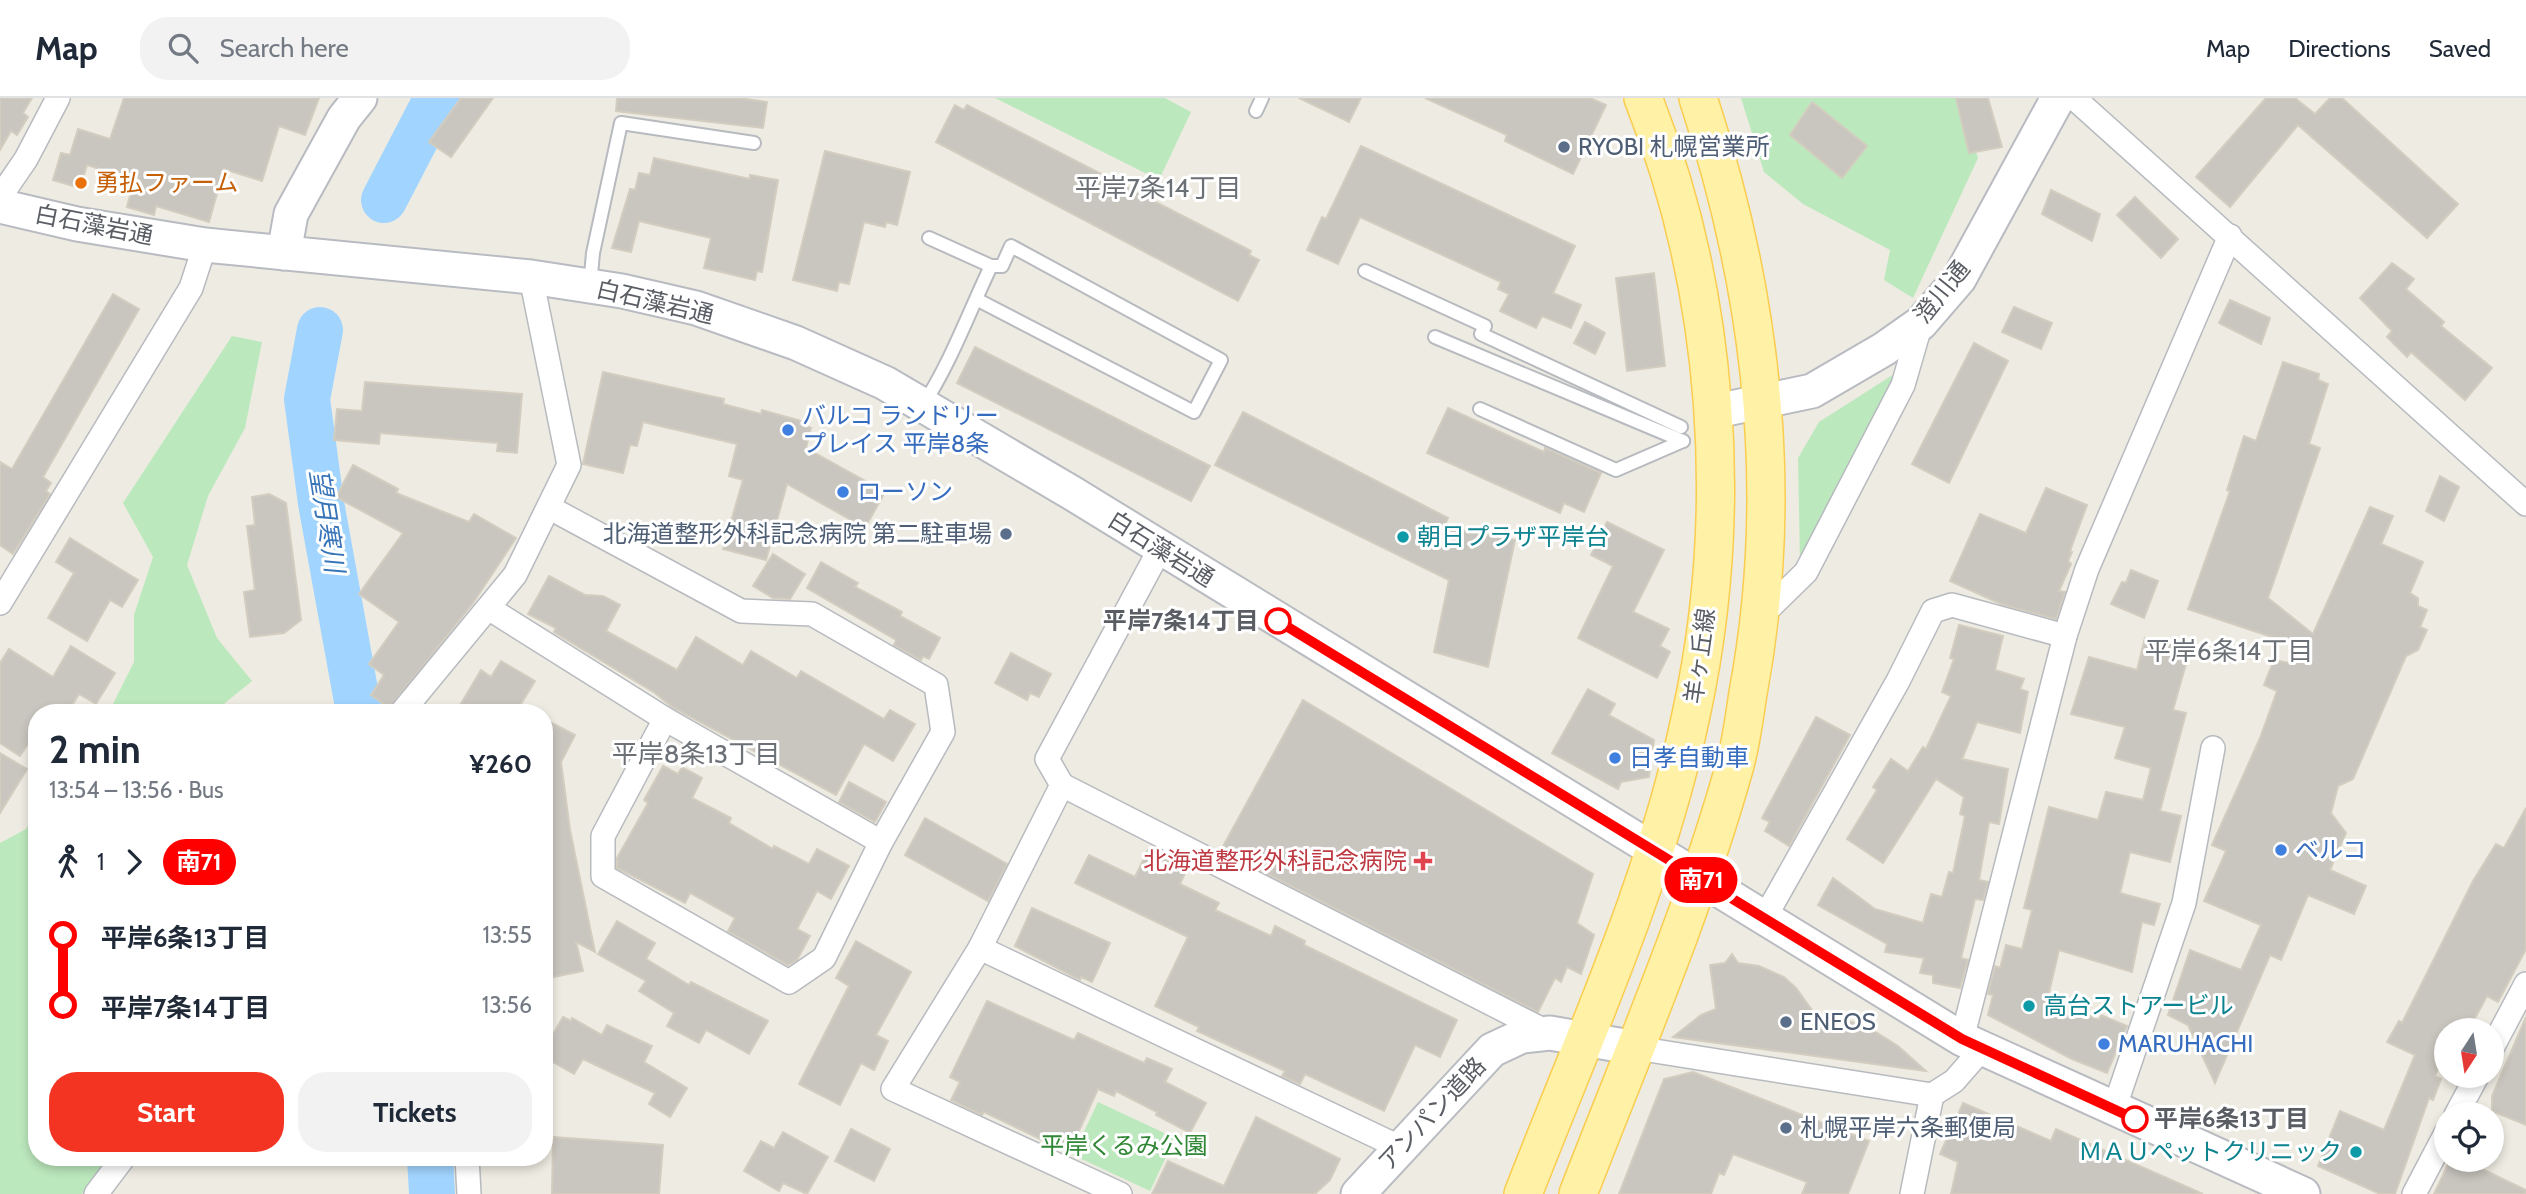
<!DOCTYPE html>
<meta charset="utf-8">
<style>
:root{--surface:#fff;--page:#f2f2f3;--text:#1f2937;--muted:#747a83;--line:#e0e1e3;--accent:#f43422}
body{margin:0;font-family:Cabin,"Noto Sans JP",sans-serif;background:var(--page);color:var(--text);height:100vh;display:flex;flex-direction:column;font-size:26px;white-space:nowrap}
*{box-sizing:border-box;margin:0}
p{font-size:23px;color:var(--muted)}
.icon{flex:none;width:38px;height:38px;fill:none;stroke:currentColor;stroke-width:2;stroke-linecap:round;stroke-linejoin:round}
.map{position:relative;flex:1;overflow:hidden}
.details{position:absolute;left:28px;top:606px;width:525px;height:462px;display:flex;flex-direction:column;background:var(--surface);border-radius:28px;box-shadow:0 4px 10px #0003}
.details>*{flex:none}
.badge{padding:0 14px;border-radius:23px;font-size:24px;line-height:46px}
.needle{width:46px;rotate:192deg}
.tools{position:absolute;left:2434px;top:920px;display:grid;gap:14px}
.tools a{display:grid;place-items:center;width:70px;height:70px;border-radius:50%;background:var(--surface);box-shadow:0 4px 10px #0003;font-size:35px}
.map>.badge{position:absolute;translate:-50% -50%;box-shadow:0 0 0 4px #fff}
.legs{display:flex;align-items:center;gap:10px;height:77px;padding:0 21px;font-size:23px}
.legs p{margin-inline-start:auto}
.overview{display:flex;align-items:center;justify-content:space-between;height:119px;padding:0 21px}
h1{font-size:38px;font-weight:800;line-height:52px}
.button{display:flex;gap:14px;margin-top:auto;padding:14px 21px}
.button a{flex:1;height:80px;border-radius:28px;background:var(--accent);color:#fff;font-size:28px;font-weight:800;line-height:80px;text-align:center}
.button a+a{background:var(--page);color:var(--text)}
ul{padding:0 21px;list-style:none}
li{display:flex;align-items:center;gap:24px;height:70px;font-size:26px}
li i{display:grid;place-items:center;width:10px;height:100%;margin:0 9px;background:currentColor}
li i::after{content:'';width:18px;height:18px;margin:-9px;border:5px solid;border-radius:50%;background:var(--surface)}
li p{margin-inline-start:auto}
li:first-child i{background:linear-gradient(#0000 50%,currentColor 0)}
li:last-child i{background:linear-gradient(currentColor 50%,#0000 0)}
header{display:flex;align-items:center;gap:42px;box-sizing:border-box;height:98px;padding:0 35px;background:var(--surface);border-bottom:2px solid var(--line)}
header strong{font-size:33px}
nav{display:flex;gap:38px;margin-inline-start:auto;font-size:24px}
.search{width:490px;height:63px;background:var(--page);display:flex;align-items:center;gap:18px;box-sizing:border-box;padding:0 24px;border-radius:28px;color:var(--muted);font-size:26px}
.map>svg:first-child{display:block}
.green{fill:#bce8bd}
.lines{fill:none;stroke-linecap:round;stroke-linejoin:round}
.river{stroke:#a1d5ff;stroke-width:46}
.building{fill:#c9c6bf;stroke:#d3cdc0;stroke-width:2}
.lane-casing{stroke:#b7babf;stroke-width:16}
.street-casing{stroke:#b7babf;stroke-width:26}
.secondary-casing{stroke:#b8bbc1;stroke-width:37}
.primary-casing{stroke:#facc4f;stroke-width:40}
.lane{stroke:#fff;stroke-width:12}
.street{stroke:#fff;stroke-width:23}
.secondary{stroke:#fff;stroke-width:33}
.primary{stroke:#fff1a6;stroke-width:37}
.line-1-casing{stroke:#fff;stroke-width:16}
.line-1{stroke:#f00;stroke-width:10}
.service-dot{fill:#5c6f8a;stroke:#fff;stroke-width:2.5}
.food-dot{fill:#e8710a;stroke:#fff;stroke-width:2.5}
.shop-dot{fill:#3f7fe0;stroke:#fff;stroke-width:2.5}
.culture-dot{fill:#0f9aa8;stroke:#fff;stroke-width:2.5}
.stop-1-dot{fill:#fff;stroke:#f00;stroke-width:3.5}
.health-dot{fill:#e0444e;stroke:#fff;stroke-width:2.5}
.labels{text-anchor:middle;stroke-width:6;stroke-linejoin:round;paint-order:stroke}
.service-label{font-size:24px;fill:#4e5e75;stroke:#fff;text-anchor:start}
.food-label{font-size:24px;fill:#c56008;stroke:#fff;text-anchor:start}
.street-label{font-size:24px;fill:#5a5e64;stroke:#fff}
.shop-label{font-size:24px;fill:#366cbe;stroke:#fff;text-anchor:start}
.culture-label{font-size:24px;fill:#0d838f;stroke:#fff;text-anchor:start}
.stop-label{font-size:24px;font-weight:bold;fill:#5a5e64;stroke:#fff;text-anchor:end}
.health-label{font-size:24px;fill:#be3a42;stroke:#fff;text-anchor:end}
.park-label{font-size:24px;fill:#2f8634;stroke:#fff}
.neighbourhood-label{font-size:26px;fill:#6b7076;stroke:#fff}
.water-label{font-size:26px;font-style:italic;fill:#3875b8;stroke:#fff}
</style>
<header>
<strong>Map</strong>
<div class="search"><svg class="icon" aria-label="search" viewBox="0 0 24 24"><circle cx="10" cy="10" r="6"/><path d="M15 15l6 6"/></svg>Search here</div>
<nav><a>Map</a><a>Directions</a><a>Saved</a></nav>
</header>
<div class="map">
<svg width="2526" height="1096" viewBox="0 0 2526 1096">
<rect width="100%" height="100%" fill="#eeece2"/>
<g class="green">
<path d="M995,0H1165L1191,14L1159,82Z"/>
<path d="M1741,0H1958L1978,60L1913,200L1884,182L1890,152L1803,106L1764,74Z"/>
<path d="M232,238L262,244L245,330L208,398L187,467L217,540L252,583L214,614H109L134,564V517L153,459L123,405Z"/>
<path d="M1891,278L1895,279L1800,465L1798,360L1819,324Z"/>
<path d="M37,716V1059H109L82,1096H0V745L26,731Z"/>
<path d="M1098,1004L1175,1040L1150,1093L1073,1057Z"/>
</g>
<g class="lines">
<g class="river">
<path d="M384,102L437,0"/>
<path d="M320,232L307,301L321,405L359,614"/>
<path d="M430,1059L432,1096"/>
</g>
</g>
<g class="building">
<path d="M0,0H32L23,15L28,19L17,37L11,33L0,52Z"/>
<path d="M124,0H319L305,37L279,28L262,83L224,71L209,124L156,108L154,117L127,109L134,82L87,67L80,90L53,82L61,55L70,57L78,31L110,41Z"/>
<path d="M461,0H493L451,59L429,44Z"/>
<path d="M617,0H739L767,4L763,30L616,13Z"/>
<path d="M1299,0H1361L1349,24Z"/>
<path d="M1425,0H1590L1606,7L1573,76L1505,43L1507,37Z"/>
<path d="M1956,0H1988L2002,49L1969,55Z"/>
<path d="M2266,0H2295L2315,16L2330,0H2342L2458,106L2427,140L2298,27L2230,109L2196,79Z"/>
<path d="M1812,4L1867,48L1842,80L1790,37Z"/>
<path d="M955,7L964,12L967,7L1251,153L1249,157L1259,162L1238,203L936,44Z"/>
<path d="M1361,48L1575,148L1553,195L1581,207L1571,230L1542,218L1536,230L1500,213L1509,196L1498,191L1501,184L1360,119L1338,166L1307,152L1322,119L1326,121Z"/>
<path d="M825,53L910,74L897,127L886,124L885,129L864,124L849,186L839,184L837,193L793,182Z"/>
<path d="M654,60L750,81V77L778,82L762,174L757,173L755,182L704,170L711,140L639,123L631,154L612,150L630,91L635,92L639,75L650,77Z"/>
<path d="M2051,92L2100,116L2092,143L2042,116Z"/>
<path d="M2135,99L2178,141L2161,160L2117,117Z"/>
<path d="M2392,165L2414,181L2406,191L2444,224L2441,228L2492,270L2465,302L2411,254L2407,259L2387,239L2392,233L2360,200Z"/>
<path d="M1654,175L1665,268L1627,273L1616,180Z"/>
<path d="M113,196L139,211L43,379L51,385L46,393L50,396L13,456L0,447V364L12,371Z"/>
<path d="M2230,202L2270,220L2261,246L2219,225Z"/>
<path d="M2014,209L2052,225L2041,251L2002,234Z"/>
<path d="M1585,224L1605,235L1595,256L1574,245Z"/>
<path d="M1974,245L2008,263L1949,385L1912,366Z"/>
<path d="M975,249L1210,368L1191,403L957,285Z"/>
<path d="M2283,264L2319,276L2318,282L2328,286L2309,346L2320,350L2268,500L2313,536L2370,409L2393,418L2381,446L2423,464L2410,495L2418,500V508L2427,512L2420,529L2427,532L2418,552L2406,558L2353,681L2338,688L2331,715L2346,735L2330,772L2366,788L2354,816L2308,797L2281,862L2270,857L2215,985L2188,927L2168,917L2190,852L2241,872L2261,827L2204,803L2226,753L2212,747L2260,640L2277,593L2264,587L2274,562L2295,566L2299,548L2188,511L2230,393L2227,392L2244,338L2256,343Z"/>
<path d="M603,274L724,301L723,306L761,316L762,312L801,323L800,326L811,330L806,350L885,394L865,430L787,386L766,462L723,451L743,382L729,378L737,346L643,324L637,348L630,347L623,375L583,366Z"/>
<path d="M365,284L522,296L517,355L497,353L498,345L380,335L379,346L334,342L337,311L362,313Z"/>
<path d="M1448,310L1544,354L1545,350L1601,375L1584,414L1564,405L1560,415L1427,355Z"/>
<path d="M1243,314L1448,420L1444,429L1515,442L1488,569L1434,554L1449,482L1215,367Z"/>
<path d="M353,367L398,391L396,395L469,424L474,416L516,440L473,505L389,610L371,597L384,577L369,566L399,524L359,496L403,435L336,399Z"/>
<path d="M2440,378L2459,389L2444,423L2426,413Z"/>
<path d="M2046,390L2087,407L2070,453L2072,454L2068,463L2071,466L2059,493L2065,494L2056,521L2001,506L1950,483L1980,416L2026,435Z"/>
<path d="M269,396L286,405L301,522L284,535L250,539L244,494L255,492L247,428L255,427L252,399Z"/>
<path d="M1607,424L1664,452L1633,514L1669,531L1660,548L1670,554L1657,580L1578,540L1613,468L1591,457Z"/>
<path d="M70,440L138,482L122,509L110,502L87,543L48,520L74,475L56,464Z"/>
<path d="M773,456L805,476L790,501L773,500L753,488Z"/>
<path d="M821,464L858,485L855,489L902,514L900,518L940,540L929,561L923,558L921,562L894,547L896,542L807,490Z"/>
<path d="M2131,472L2158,483L2144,520L2111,506L2122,484L2126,485Z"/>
<path d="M549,478L585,497L603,498L620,507L606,533L677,572L696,539L743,567L751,553L797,580L801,573L884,621L890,612L915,626L893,663L864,646L836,697L672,609L655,595L554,534L556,530L528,516Z"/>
<path d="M1959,527L2003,538L1995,572L2024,581L2020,591L2028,594L2020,635L1977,624L1962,661L2008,671L1999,726L1989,724L1979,782L1988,784L1983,802L1975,801L1961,860L1968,862L1960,890L1933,885V877L1920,875L1924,860L1885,854L1887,846L1818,807L1833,780L1875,811L1923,825L1931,796L1942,799L1949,774L1953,775L1965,718L1960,716L1964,699L1936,681L1883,765L1847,741L1877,692L1873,689L1891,661L1908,673L1923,649L1926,651L1951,598L1942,594L1954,561L1950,560Z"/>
<path d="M2145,540L2191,548L2173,612L2186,615L2160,713L2181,718L2170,764L2130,754L2120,795L2160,806L2154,827L2142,824L2132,874L2059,852L2048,899L2099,922L2101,917L2127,928L2107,975L2072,961L1988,917L1993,897L1988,896L1995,868L2000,870L2006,847L2022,851L2032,812L2024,810L2049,709L2098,722L2106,694L2143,702L2151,670L2115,660L2125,629L2071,616L2089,559L2137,572Z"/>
<path d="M71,548L115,575L96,606L79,596L68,614H37V632L20,658L0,645V565L9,551L53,579Z"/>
<path d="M1011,555L1051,576L1039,599L1030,595L1027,602L995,585Z"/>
<path d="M501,563L535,583L516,614H456L481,572L491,579Z"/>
<path d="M1588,591L1615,606L1609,617L1654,642L1649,679L1621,684L1618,691L1552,655Z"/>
<path d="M1303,602L1593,776L1577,825L1594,837L1581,876L1567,869L1561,884L1555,880L1538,914L1221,752Z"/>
<path d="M1816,619L1850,637L1789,748L1765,733L1770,724L1762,720Z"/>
<path d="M544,621L575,637L561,664L570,732L595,854L576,844L583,873L544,881Z"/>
<path d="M0,655L27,671L0,715Z"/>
<path d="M663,668L678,676L682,669L702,680L692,700L731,720L729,725L773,751L774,748L809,766L817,751L849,768L831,801L817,793L797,831L810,838L797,862L788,867L728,833L735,820L690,795L685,805L617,770V760L648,705L644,702Z"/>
<path d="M849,684L886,704L875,724L839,704Z"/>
<path d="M2526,710V851L2498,904L2487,898L2468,933H2446V951L2435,978L2441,981L2433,1002L2429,1000L2395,1096H2380L2318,1068L2340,1013L2384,1032L2415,957L2387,944L2399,923L2402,925L2473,783L2496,746L2504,750Z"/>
<path d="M925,720L1007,766L988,803L905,757Z"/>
<path d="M1148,752L1187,771L1180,786L1219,805L1215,812L1271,838L1275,828L1305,843L1304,847L1457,922L1440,959L1415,947L1384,1013L1305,976L1300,986L1282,978L1285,973L1197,933L1199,929L1155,908L1188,839L1075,785L1089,757L1135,779Z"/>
<path d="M1032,810L1110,845L1092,884L1081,879L1080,882L1015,848Z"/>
<path d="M617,823L655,845L646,861L689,887L691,884L768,923L749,956L706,932L699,945L667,928L674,915L639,893L646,883L598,856Z"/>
<path d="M856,843L911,874L876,937L888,943L874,972L861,965L840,1007L799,986L849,888L836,880Z"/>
<path d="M1732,856L1738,865L1759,868L1784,879L1796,890L1817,919H1834L1866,928L1898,948L1926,973L1673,939L1701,917L1716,911L1710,867L1725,865Z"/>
<path d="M987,903L1074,942L1078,935L1144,965L1147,960L1172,971L1165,984L1206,1005L1190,1035L1156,1017L1157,1014L1116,993L1114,998L1098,991L1069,1055L984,1014L982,1017L951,1002L960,984L950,979Z"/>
<path d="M563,919L571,923L572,920L602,937L607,927L652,948L644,964L687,990L670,1019L649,1006L655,995L583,961L574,976L544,959V952Z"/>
<path d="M2526,919V1027L2492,1013V998Z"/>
<path d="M1693,974L1869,1043L1848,1096H1802L1807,1084L1733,1056L1724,1077L1719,1075L1711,1096H1619L1664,981Z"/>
<path d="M1963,1005L2051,1043L2056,1031L2203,1096H1951L1958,1064L1940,1056Z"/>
<path d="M1256,1019L1340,1061L1330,1082L1315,1096H1152L1168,1063L1224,1088Z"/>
<path d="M851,1031L890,1051L874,1083L835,1063Z"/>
<path d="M783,1034L828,1059L807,1096L783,1085L779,1093L744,1073L761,1043L774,1050Z"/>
<path d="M553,1039L663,1047L659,1096H552Z"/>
<path d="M2450,1062H2479L2476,1068L2526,1092V1096H2434Z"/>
</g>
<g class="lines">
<defs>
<g id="lane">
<path d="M1256,13L1262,0"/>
<path d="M929,140L991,168"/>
<path d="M1365,173L1485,228L1481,236L1681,329"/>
<path d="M590,188L593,155L621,25L754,45"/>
<path d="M1435,239L1683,343"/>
<path d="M923,307C951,264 969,214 991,168H1002L1011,148L1221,262L1194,314L976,201"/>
<path d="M1480,311L1616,372L1683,343"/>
</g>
<g id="street">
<path d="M2074,0L2526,406"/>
<path d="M0,99L26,61L58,0"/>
<path d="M550,410L741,513L812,516L936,587L943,634L881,744L824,860L789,884L603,778V738L665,621"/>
<path d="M0,505L191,190L205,147"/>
<path d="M490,511L665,621L881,744"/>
<path d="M1762,517L1806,474L1903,287L1921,225"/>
<path d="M2065,538L2087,471L2230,138"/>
<path d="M402,614L515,477L569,367L531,179"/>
<path d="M1062,687L1547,934"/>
<path d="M1764,821L1898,583L1933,513L1952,507L2065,538L1962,941"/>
<path d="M980,850L1399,1049"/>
<path d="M1636,950L1932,997L1954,983L1982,951"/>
<path d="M2492,950L2526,886"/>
<path d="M2114,1011L2184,805L2213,650"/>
<path d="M2456,1017L2477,978"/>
<path d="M467,1059L469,1096"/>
<path d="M96,1096L124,1059"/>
<path d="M1120,1096L893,991L980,850L1062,687L1047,661L1160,451"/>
<path d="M1912,1096L1932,997"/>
<path d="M2414,1096L2446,1035"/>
</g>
<g id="secondary">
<path d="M0,108L77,126L205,147L531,179L622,193L696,210L796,245L885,285L1072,395L1962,941L2303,1096"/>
<path d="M284,155L291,116L344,20L360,0"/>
<path d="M1712,314L1812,293L1884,251L1921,225L1959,181L2058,0"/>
<path d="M1358,1096L1492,952L1522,938L1550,935L1636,950"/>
</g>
<g id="primary">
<path d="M1523,1096C1584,939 1656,783 1691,617C1735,415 1720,193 1643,0"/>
<path d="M1578,1096C1632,956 1692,818 1733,674C1741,648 1744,621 1748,595C1786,392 1762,194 1698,0"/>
</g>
</defs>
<use href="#lane" class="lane-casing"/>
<use href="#street" class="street-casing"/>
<use href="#secondary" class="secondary-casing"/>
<use href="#primary" class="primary-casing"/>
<use href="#lane" class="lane"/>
<use href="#street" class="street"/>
<use href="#secondary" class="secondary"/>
<use href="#primary" class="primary"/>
</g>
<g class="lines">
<defs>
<path id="line-1" d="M1278,523L1962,941L2135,1021"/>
</defs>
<use href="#line-1" class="line-1-casing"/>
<use href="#line-1" class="line-1"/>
</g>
<g class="service-dot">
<circle cx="1564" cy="49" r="7"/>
<circle cx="1006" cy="436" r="7"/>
<circle cx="1786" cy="924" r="7"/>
<circle cx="1786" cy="1030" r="7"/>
</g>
<circle class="food-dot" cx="81" cy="85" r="7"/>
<g class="shop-dot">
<circle cx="788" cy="332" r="7"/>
<circle cx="843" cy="394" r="7"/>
<circle cx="1615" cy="660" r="7"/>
<circle cx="2281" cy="752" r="7"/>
<circle cx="2104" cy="946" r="7"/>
</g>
<g class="culture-dot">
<circle cx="1403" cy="439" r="7"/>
<circle cx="2029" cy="908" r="7"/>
<circle cx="2356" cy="1054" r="7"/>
</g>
<g class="stop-1-dot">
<circle cx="1278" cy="523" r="12"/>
<circle cx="2135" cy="1021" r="12"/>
</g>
<path class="health-dot" d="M1419.5 752.5h7v7h7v7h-7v7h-7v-7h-7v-7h7z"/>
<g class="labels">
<g class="service-label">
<text x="1578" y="57">RYOBI 札幌営業所</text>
<text x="992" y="444" text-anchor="end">北海道整形外科記念病院 第二駐車場</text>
<text x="1800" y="932">ENEOS</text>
<text x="1800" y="1038">札幌平岸六条郵便局</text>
</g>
<g class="food-label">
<text x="95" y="93">勇払ファーム</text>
</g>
<g class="street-label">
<text transform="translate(94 127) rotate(11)" y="8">白石藻岩通</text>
<text transform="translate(1942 194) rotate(-51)" y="8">澄川通</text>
<text transform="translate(655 204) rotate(13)" y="8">白石藻岩通</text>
<text transform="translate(1161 451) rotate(32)" y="8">白石藻岩通</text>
<text transform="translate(1700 558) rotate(-82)" y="8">羊ヶ丘線</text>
<text transform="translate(1432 1016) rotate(-47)" y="8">アンパン道路</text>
</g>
<g class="shop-label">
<text x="802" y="326">バルコ ランドリー<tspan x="802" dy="28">プレイス 平岸8条</tspan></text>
<text x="857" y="402">ローソン</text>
<text x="1629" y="668">日孝自動車</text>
<text x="2295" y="760">ベルコ</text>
<text x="2118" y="954">MARUHACHI</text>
</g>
<g class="culture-label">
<text x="1417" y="447">朝日プラザ平岸台</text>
<text x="2043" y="916">高台ストアービル</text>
<text x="2342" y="1062" text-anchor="end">ＭＡＵペットクリニック</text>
</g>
<g class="stop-label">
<text x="1259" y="531">平岸7条14丁目</text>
<text x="2154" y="1029" text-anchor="start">平岸6条13丁目</text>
</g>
<g class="health-label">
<text x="1407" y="771">北海道整形外科記念病院</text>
</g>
<g class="park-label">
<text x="1124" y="1056">平岸くるみ公園</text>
</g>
<g class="neighbourhood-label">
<text x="1158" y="99">平岸7条14丁目</text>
<text x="2229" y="562">平岸6条14丁目</text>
<text x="696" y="665">平岸8条13丁目</text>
</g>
<g class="water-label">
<text transform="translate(327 423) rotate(81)" y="9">望月寒川</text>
</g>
</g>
</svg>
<div class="tools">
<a><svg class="needle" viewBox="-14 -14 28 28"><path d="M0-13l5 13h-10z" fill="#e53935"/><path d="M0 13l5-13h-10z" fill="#747a83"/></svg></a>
<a><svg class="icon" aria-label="locate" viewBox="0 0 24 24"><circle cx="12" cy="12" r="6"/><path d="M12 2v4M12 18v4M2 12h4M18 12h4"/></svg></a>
</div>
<b class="badge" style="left:1701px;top:782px;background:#f00;color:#fff">南71</b>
<section class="details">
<div class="overview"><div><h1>2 min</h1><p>13:54 – 13:56 · Bus</p></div><b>¥260</b></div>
<div class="legs"><svg class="icon" aria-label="walk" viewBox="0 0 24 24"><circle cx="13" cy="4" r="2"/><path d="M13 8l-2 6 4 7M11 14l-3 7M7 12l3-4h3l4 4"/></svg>1<svg class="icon" aria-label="forward" viewBox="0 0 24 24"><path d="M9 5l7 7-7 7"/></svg><b class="badge" style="background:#f00;color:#fff">南71</b></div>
<ul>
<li><i style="color:#f00"></i><b>平岸6条13丁目</b><p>13:55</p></li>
<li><i style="color:#f00"></i><b>平岸7条14丁目</b><p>13:56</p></li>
</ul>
<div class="button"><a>Start</a><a>Tickets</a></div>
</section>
</div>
